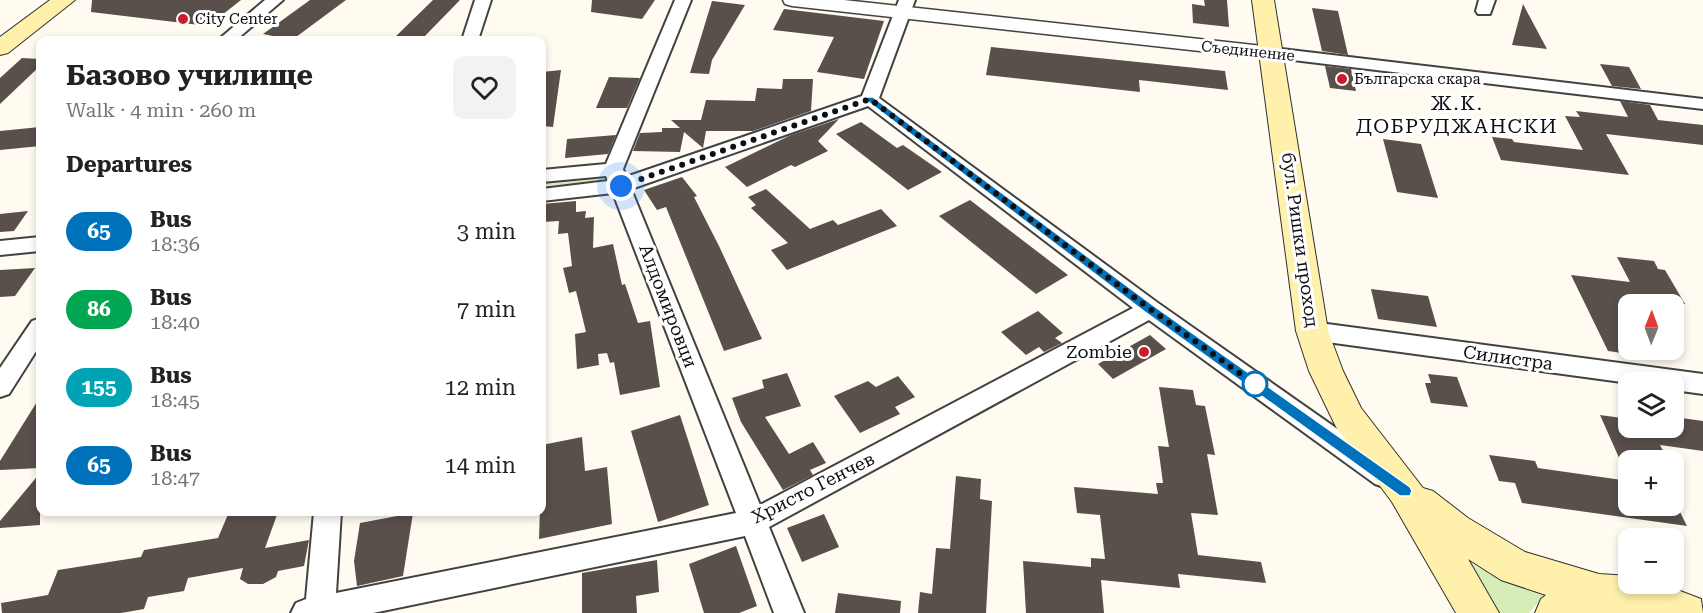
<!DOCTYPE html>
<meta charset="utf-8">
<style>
:root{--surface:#fff;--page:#f2f2f2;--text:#222;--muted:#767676}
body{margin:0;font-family:"Roboto Serif",serif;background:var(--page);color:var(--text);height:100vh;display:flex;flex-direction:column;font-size:22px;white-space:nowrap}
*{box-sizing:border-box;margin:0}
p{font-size:20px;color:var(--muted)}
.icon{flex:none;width:33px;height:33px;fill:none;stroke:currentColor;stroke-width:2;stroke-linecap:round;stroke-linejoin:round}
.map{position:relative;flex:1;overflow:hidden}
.drawer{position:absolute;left:36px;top:36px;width:510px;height:480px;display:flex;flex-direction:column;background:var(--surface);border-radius:12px;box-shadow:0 3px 9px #0003}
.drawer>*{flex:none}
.badge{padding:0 12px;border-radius:20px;font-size:21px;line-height:39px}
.needle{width:39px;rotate:1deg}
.buttons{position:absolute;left:1618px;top:294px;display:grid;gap:12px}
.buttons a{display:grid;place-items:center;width:66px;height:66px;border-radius:12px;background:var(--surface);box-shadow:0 3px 9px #0003;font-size:30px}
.you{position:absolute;width:30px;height:30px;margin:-15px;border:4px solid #fff;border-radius:50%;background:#1a73e8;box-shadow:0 0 0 9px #1a73e833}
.map>.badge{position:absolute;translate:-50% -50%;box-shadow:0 0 0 3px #fff}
h2{padding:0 30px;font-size:22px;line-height:54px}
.round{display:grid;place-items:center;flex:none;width:63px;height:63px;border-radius:12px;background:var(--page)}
.head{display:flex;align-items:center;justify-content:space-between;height:102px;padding:0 30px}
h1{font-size:28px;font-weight:700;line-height:45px}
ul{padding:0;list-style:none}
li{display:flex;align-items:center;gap:18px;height:78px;padding:0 30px}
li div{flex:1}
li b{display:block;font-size:22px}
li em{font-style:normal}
li .badge{min-width:66px;font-weight:700;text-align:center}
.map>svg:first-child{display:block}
.green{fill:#d7edb7}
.building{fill:#594f4b}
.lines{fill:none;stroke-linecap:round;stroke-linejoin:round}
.minor-casing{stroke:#424242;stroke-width:4}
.tertiary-casing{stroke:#424242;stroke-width:3}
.secondary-casing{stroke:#313131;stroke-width:2}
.minor{fill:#fff;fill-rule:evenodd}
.tertiary{fill:#fff;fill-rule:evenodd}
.secondary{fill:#fff1ac;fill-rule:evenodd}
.line{fill:#0072bc;stroke:#fff;stroke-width:1.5}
.walk{stroke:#0f0f0f;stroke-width:6;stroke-dasharray:0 10.8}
.poi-dot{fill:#ca1c2f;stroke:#fff;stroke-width:2}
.stop-dot{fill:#fff;stroke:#0072bc;stroke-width:3}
.labels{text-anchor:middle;stroke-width:6;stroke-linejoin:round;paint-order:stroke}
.far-poi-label{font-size:15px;fill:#0f0f0f;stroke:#fff;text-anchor:start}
.far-street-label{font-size:15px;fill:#0f0f0f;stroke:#fff}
.street-label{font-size:18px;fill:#0f0f0f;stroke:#fff}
.poi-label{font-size:18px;fill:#0f0f0f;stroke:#fff;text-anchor:end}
.neighbourhood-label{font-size:20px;letter-spacing:1.5px;fill:#0f0f0f;stroke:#fff}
</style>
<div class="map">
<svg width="1703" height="613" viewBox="0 0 1703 613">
<rect width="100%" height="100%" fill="#fffbf1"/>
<g class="green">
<path d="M613,169L621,186L542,195V176Z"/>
<path d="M1456,552L1477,567L1544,596L1529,613H1497Z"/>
</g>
<g class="building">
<path d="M92,0H241L208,26L91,12Z"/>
<path d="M310,0H346L292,40L263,34Z"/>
<path d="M433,0H460L423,38L392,40Z"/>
<path d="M592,0H655L642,19L591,12Z"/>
<path d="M1204,0H1227L1229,27L1193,23L1192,4L1205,6Z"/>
<path d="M712,1L745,5L712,60L709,74L690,73Z"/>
<path d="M1523,4L1547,49L1512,45Z"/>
<path d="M1312,8L1338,11L1348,55L1322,51Z"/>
<path d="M784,9L884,21L864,79L817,72L834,37L773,30Z"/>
<path d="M991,47L1225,71L1228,90L1139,80L1140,92L986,75Z"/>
<path d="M22,58L40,59V66L0,104V78Z"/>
<path d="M1600,64L1629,67L1641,89L1612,86Z"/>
<path d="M1325,66L1351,69L1356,91L1330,88Z"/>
<path d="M561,70L553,127L542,126V72Z"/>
<path d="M609,77L640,78L627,108H596Z"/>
<path d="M783,79H813L811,111L753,131H706L703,148L684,132L680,152L633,151L640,133L662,132V128H680L671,120H701L706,100L755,101L757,88L782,89Z"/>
<path d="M1620,101L1650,105L1658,120L1703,125V145L1606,134L1629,175L1501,160L1492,137L1512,139L1514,142L1583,150L1565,116L1580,117L1576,111L1628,117Z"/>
<path d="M839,119L818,141L828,151L795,167L791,165L747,187L725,167L791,135Z"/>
<path d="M861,122L897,148L903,145L942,172L908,190L836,134Z"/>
<path d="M40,127V146L0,150V131Z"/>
<path d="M616,135L608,154L565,158L567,139Z"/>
<path d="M1383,139L1421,144L1438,198L1397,192Z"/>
<path d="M682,177L697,196L694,197L719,246L762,339L724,351L666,207L657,210L644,190Z"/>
<path d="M766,189L810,229L833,220L838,225L881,209L897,226L787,270L771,250L788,243L751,208L756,205L748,197Z"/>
<path d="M970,200L1068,275L1036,294L939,216Z"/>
<path d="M576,201V212L586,211L585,218L594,217L593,248L613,244L622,285L625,284L638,323L650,321L660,387L620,395L614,362L610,363L607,353L598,354L599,365L577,369L575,334L586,332L576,291L569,293L563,268L572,266L568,233L558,234L559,221L542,222V204Z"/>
<path d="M28,211L14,231L0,232V214Z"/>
<path d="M1617,257L1654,261L1658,269L1665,270L1685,304H1629V354L1608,351L1571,275L1630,282Z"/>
<path d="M35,268L15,296L0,297V270Z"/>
<path d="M1371,289L1428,296L1437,327L1378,319Z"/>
<path d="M1038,311L1063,333L1055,338L1062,343L1044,352L1039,347L1026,355L1001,332Z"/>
<path d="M1150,335L1166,349L1113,379L1098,364Z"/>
<path d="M787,373L801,406L765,417L789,454L813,442L826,463L810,470L813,475L783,490L741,422L732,398L764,388L762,380Z"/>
<path d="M1428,374L1457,377L1468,407L1431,403L1425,383H1431Z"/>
<path d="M898,376L915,397L895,407L900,414L860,433L834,396L868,381L876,387Z"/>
<path d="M1159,387L1193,390L1196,405L1205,406L1215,455L1207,454L1218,515L1191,513L1198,555L1261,562L1266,583L1178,574L1180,588L1101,580L1104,613H1026L1023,561L1091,567V558L1105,559L1100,515L1077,513L1074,487L1158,494L1156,483H1163L1158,446L1169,447Z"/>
<path d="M40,397V468L0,470V461Z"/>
<path d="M680,415L709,505L658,522L631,431Z"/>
<path d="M1600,415L1629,419V428H1674V417L1703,421V451L1660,445L1668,460H1620Z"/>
<path d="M582,437L585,471L607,467L612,524L539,539L542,445Z"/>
<path d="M1489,455L1535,461L1538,468L1629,481V506H1677L1687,526L1522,503L1515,483L1499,481Z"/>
<path d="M40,473V525L0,528V521Z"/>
<path d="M956,476L981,479L980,499L992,501L986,613H918L920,592L932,594L936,548L950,549Z"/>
<path d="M229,512H278L265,548L309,540L304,566L278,571L276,577L263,584H248L240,579L243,568L188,578L184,591L148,597L144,609L121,613H2L1,603L48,595L58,570L141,557L144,550L218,538Z"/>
<path d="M413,513L403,576L357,586L354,561L360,523Z"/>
<path d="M824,514L839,547L802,562L787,528Z"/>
<path d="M736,546L757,606L739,613H704L689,564Z"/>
<path d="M657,560L659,592L636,596L637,613H582V573Z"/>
<path d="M838,593L901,601L900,613H835Z"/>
</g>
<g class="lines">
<defs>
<g id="minor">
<path d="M265,0H283L236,40H218Z"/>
<path d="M475,0H491L478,40H462Z"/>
<path d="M675,0H691L623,169L626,177L862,96L899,0H915L879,98L1158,303L1393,468L1397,476L1393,484L1384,487L1375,484L1149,320L769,527L804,613H774L745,536L373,613H291L296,603L306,599L314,512H341L336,593L736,513L613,193L542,201V189L608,181L606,176L542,182V170L606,164ZM868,106L1133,308L760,505L631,189Z"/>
<path d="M1479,0H1495L1490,14H1478L1476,11Z"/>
<path d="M1273,48L1703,99V109L1267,57L1265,53Z"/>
<path d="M40,237V251L0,255V241Z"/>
<path d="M40,318V345L9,394L0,397V368L32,321Z"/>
<path d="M1312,322L1703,374V394L1674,390V382L1629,383L1312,340L1304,337L1300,331L1304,325Z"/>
</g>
<path id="tertiary" d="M783,0H844L1273,47L1280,49L1283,53L1280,57L1273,59L792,6L785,4Z"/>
<g id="secondary">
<path d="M50,0H75L8,53L0,55V37Z"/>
<path d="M1252,0H1274L1328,331L1343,371L1361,408L1423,488L1433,491L1468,518L1525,552L1599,574L1629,576V584H1662L1701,599L1703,613H1535L1541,599L1546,595L1501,580L1468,559L1499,613H1456L1392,502L1336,427L1309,371L1296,331Z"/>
</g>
</defs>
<use href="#minor" class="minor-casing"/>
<use href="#tertiary" class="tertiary-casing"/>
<use href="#secondary" class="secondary-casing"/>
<use href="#minor" class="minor"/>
<use href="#tertiary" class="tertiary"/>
<use href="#secondary" class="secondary"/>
</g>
<path class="line" d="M867,97H873L1154,306L1410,487L1412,491L1410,496H1400L1145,312L867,101Z"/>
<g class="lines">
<path class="walk" d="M621,186L870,99L1150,309L1259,387L1255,384"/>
</g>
<g class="poi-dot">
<circle cx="183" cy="19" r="6"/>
<circle cx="1342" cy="79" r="6"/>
<circle cx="1144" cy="352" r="6"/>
</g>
<circle class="stop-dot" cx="1255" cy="384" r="12"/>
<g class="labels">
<g class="far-poi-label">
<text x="195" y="24">City Center</text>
<text x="1354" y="84">Българска скара</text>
</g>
<g class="far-street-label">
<text transform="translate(1248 51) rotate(6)" y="5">Съединение</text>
</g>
<g class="street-label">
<text transform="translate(1300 240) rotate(82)" y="6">бул. Ришки проход</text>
<text transform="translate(668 306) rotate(69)" y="6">Алдомировци</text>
<text transform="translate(1508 358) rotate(8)" y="6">Силистра</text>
<text transform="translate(813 488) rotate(-27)" y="6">Христо Генчев</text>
</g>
<g class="poi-label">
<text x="1132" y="358">Zombie</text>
</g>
<g class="neighbourhood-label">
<text x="1457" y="110">Ж.К.<tspan x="1457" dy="23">ДОБРУДЖАНСКИ</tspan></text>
</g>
</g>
</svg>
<div class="buttons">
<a><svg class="needle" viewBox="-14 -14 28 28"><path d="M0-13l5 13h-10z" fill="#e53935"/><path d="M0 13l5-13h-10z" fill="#767676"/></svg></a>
<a><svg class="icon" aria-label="layers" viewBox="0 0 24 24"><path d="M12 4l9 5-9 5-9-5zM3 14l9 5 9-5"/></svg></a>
<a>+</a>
<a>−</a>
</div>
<div class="you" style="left:621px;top:186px"></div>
<section class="drawer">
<div class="head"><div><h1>Базово училище</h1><p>Walk · 4 min · 260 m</p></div><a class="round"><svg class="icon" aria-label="heart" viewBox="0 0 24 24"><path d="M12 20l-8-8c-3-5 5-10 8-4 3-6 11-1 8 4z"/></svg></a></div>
<h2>Departures</h2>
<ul>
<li><span class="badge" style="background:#0072bc;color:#fff">65</span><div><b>Bus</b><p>18:36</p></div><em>3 min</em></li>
<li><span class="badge" style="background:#00a651;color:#fff">86</span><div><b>Bus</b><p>18:40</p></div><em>7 min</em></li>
<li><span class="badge" style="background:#00a3b4;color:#fff">155</span><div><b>Bus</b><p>18:45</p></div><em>12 min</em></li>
<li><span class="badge" style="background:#0072bc;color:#fff">65</span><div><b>Bus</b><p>18:47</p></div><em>14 min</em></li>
</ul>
</section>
</div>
